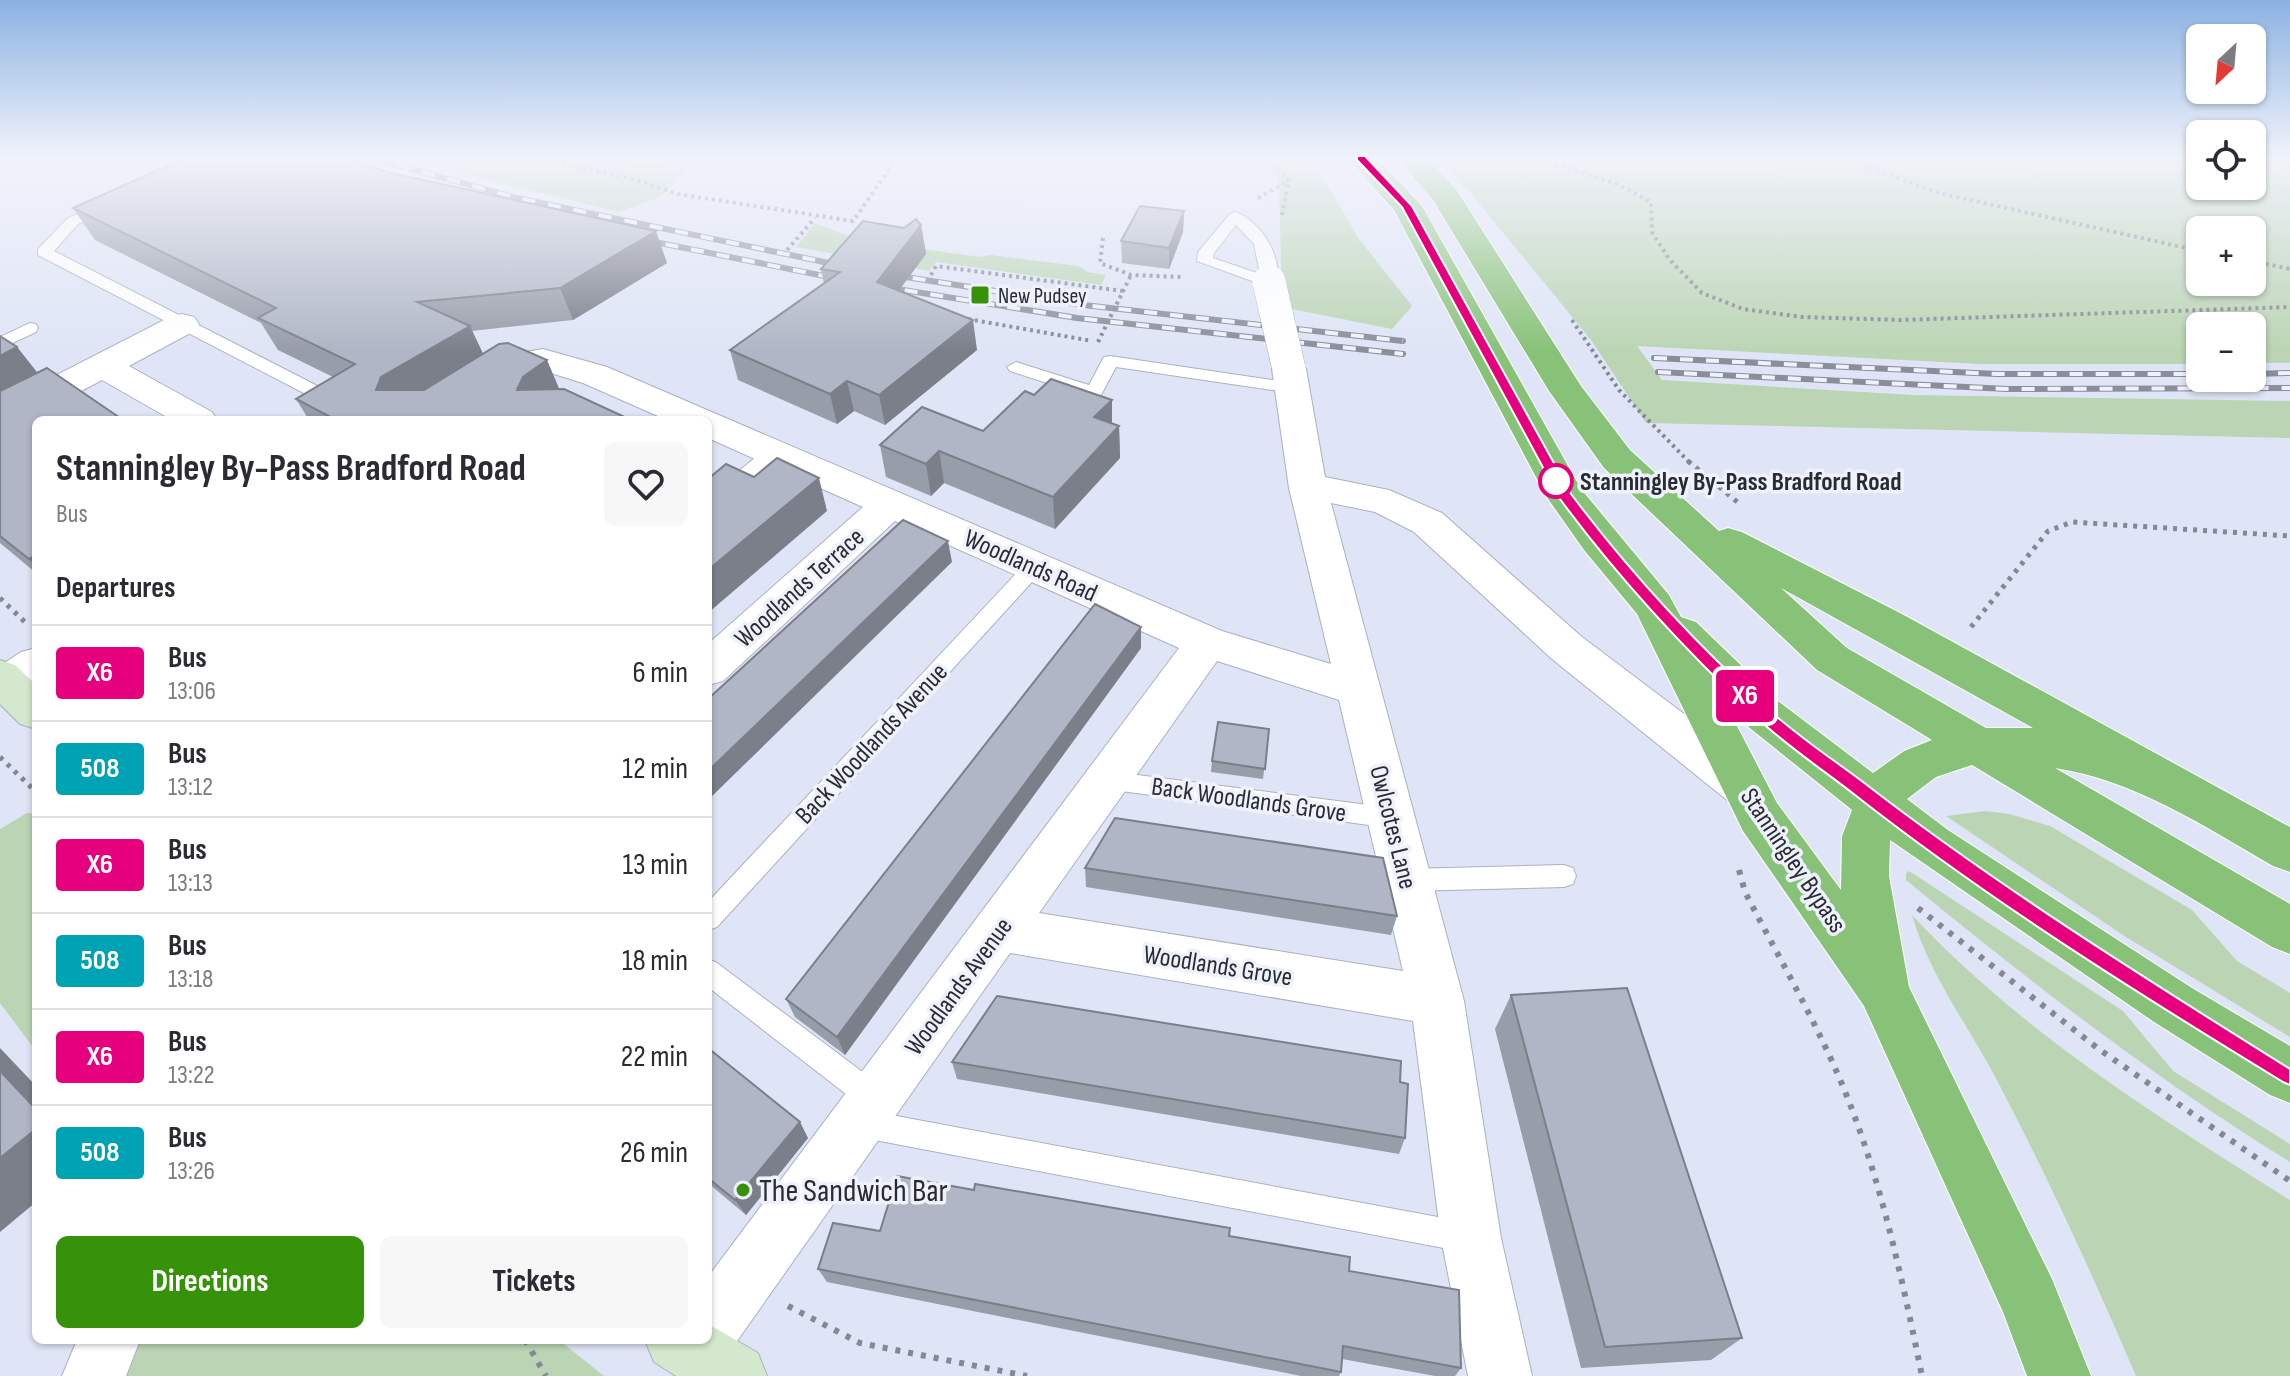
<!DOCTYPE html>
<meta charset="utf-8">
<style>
:root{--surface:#fff;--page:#f7f7f7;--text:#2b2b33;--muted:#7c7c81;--line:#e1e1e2;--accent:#369209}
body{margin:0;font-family:"Sofia Sans Condensed",sans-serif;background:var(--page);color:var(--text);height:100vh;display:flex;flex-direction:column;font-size:30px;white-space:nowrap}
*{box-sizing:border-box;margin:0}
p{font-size:26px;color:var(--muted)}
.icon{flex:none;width:44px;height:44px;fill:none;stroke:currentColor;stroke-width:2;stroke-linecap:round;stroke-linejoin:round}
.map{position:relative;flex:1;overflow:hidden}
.drawer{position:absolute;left:32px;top:416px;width:680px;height:928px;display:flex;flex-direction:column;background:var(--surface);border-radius:12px;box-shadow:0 2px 6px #0004}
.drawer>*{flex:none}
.badge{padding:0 16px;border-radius:6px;font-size:28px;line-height:52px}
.needle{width:52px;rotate:206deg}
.controls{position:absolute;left:2186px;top:24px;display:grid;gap:16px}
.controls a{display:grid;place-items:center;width:80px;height:80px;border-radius:12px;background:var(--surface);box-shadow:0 2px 6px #0004;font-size:40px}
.map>.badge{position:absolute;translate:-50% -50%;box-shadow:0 0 0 4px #fff}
h2{padding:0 24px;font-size:30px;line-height:72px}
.round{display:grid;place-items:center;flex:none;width:84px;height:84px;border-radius:12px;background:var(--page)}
.summary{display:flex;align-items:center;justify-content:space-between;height:136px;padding:0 24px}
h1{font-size:38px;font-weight:700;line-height:60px}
.primary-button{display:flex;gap:16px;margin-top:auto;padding:16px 24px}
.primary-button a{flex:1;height:92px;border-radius:12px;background:var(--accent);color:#fff;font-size:32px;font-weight:700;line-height:92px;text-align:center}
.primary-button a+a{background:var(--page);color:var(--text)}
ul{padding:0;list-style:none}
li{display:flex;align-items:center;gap:24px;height:96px;padding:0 24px;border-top:2px solid var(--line)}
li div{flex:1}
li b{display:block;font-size:30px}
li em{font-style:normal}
li .badge{min-width:88px;font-weight:700;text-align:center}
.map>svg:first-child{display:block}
.green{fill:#bbd5b4;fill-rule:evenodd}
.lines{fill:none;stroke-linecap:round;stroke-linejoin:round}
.service-casing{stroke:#abb1c0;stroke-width:2}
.minor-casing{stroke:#abb1c0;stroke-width:2}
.secondary-casing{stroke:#abb1c0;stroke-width:2}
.trunk-casing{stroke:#fff;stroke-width:2}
.path-far2{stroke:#848894;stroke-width:4;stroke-dasharray:3 4;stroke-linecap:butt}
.path-far1{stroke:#848894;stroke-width:5;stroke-dasharray:4 6;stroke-linecap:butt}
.path{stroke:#848894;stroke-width:6;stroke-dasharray:5 8;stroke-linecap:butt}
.service{fill:#fff;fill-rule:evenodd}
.minor{fill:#fff;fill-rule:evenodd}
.secondary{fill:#d3e8cc;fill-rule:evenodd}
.trunk{fill:#88c278;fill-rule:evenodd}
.rail-casing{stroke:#8a8e9a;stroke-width:6}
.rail{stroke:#eff2fc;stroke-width:4;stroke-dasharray:13;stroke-linecap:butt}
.minor-bridge-casing{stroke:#abb1c0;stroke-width:34;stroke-linecap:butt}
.path-bridge{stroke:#848894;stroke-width:4;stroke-dasharray:3 4;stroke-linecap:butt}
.minor-bridge{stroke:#fff;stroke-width:33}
.wall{fill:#979da9}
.shaded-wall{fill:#7b7f8a}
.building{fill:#b0b6c5;stroke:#7b7f8a;stroke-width:2}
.line{fill:#e6007e;stroke:#fff;stroke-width:2}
.poi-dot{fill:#369209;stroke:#eff2fc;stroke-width:3}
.stop-dot{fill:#fff;stroke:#e6007e;stroke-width:4}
.labels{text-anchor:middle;stroke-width:7;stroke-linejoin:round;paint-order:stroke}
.far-poi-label{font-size:22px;fill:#292b32;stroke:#eff2fc;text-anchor:start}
.stop-label{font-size:26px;font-weight:bold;fill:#292b32;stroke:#eff2fc;text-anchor:start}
.street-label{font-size:26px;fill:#292b32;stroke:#eff2fc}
.near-poi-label{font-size:32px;fill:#292b32;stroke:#eff2fc;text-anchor:start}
</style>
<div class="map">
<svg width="2290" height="1376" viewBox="0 0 2290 1376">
<rect width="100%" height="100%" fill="#dfe5f6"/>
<g class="green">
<path d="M398,158H595L687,169L661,197L619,212Z"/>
<path d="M1262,158H1311L1359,239L1412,306L1392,329L1282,307L1279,180Z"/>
<path d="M1439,158H2200V186H2252V158H2290V363H2252V326H2200V364H1980L1637,346L1662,380L1913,395L2290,401V438L1646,423L1591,340L1473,196ZM2200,230H2252V282H2200Z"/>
<path d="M815,223L858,240L980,257L991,255L1078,266L1088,272L1106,275L1101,285L936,262L929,271L796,247Z"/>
<path d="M1986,811L2009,814L2050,826L2192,910L2237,961L2290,993V1037L2126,937L1946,816Z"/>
<path d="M27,813L36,814V1051L0,1003V829Z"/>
<path d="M1909,871L2123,1011L2173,1071L2290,1144V1162C2154,1078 2029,981 1906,880V873Z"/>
<path d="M1912,915C2019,1030 2157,1117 2290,1200V1376H2136C2094,1278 2050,1182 2001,1088C1972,1030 1930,978 1912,915Z"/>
<path d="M139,1340H559L604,1376H126Z"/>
</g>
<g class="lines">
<defs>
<g id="service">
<path d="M107,201L112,202V208L78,224L54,251L337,396L340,400L337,404H325L38,255V249L68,218Z"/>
<path d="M1235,212C1261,221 1285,259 1275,285H1263L1197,261L1198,252L1230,214ZM1236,225L1254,244L1260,274L1213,258L1214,253Z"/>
<path d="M30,323L36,324L38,328L36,332L0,349V337Z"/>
<path d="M1110,356L1293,383L1302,388L1293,393L1116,367L1100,397L1094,398L1010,371L1007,367L1016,362L1089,385L1104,357Z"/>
<path d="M773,447L780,449L782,453L780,457L715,511L708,513V496L766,449Z"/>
<path d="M1034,560L1041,562L1044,567L1041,572L717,927L708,930V902L1027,562Z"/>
<path d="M1107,771L1391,808L1399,811L1403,818L1399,825L1391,828L1107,789L1099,787L1095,780L1099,773Z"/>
<path d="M1564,865L1573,868L1576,876L1573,884L1564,887L1407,891L1398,888L1395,880L1398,872L1407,869Z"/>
<path d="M708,959L717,963L884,1088L888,1098L884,1108L874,1112L864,1108L708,987Z"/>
<path d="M859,1109L1470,1223L1481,1227L1485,1238L1481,1249L1470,1253L859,1137L849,1133L845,1123L849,1113Z"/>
</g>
<g id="minor">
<path d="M182,314L194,317L199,324L194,331L129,366L212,412L217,420H172L102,380L13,427L0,430V404L170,317Z"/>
<path d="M543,349L607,367L1222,631L1331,664L1289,488L1272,369L1277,362L1289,358L1301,362L1306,369L1325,477L1389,490L1442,513L1582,637L1761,772L1767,786L1761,800L1744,805L1727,800L1552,659L1414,532L1375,512L1331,503L1464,1001L1501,1238L1532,1376H1468L1441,1238L1413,1021L1010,953L730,1351L708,1360L686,1351L681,1340H708V1277L1179,648L895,521L723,681L708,685V644L863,507L708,438V420H667L583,383L541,370L513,374L440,420H396L401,412L491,358ZM1217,661L1339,700L1403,971L1039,913Z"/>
<path d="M36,648V686C25,694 14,703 0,699V666L21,652Z"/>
<path d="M77,1340H140L126,1376H62Z"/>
</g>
<g id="secondary">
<path d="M0,660L15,665L36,685V729L20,724L0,704Z"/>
<path d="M708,1324L758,1353L767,1376H676L654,1362L645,1340H708Z"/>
</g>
<path id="trunk" d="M1347,158H1377L1422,206L1581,489L1669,595L1681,617L1696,622L1778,701L1873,773L1904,751L1932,740L1817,670L1604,468L1549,391L1433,200L1397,158H1427L1456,189L1581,386L1630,450L1719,531L1728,528L1742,532L1902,614L2290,827V872L2273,866C2204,826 2134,780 2055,768L2290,904V954L2272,947L1972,765L1936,777L1907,799L1948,830L2192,988L2290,1046V1103L2270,1095L2154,1022L1890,840L1889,876L1909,987L2052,1279L2091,1376H2027L2003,1312L1864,1006L1743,831L1637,614L1584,550L1546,496L1394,210ZM1781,588L2033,728H1986L1847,648ZM1726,705L1746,725L1852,810L1842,836L1841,890L1777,803Z"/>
</defs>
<use href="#service" class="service-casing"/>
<use href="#minor" class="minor-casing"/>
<use href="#secondary" class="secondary-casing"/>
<use href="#trunk" class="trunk-casing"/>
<g class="path-far2">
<path d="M535,158L633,179L678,194L853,221L897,158"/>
<path d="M1268,158L1289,181L1281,219"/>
<path d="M1535,158L1615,183L1651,202L1652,232L1669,259L1702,293L1743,309L1802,317L1901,320L2290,307"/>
<path d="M1844,158L1939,193L2200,251"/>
<path d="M1258,198L1288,181"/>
<path d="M1103,238L1100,263L1131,275L1181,277"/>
<path d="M787,250L815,218"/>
<path d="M2252,261L2290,269"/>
<path d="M931,275L936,266L1123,291"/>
<path d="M968,319L1092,341"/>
<path d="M1572,320L1619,390L1690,463"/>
</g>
<g class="path-far1">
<path d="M1688,461L1741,505"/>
<path d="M0,598L28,625"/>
<path d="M1971,627L2048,531L2072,522L2290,536"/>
<path d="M0,757L36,792"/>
</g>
<g class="path">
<path d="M1739,870L1745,892C1780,960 1820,1028 1848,1099C1883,1188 1903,1283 1922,1376"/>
<path d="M1918,908L2100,1050L2290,1181"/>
<path d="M788,1306L860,1343L1027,1376"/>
<path d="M525,1340L546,1376"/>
</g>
<use href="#service" class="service"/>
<use href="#minor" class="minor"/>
<use href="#secondary" class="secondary"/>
<use href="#trunk" class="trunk"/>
<defs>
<g id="rail">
<path d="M372,158L517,198L848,267"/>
<path d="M640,239L844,280"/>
<path d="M887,274L1084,305L1403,341"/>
<path d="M879,286L1077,318L1403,354"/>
<path d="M1654,358L1997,374H2200"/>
<path d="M1658,372L2007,389L2290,388"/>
<path d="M2252,374L2290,373"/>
</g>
</defs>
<use href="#rail" class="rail-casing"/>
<use href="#rail" class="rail"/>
<defs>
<path id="minor-bridge" d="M1269,282L1289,369"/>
</defs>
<use href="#minor-bridge" class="minor-bridge-casing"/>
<path class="path-bridge" d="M1098,342L1131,275"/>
<use href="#minor-bridge" class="minor-bridge"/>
</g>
<g class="wall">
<path d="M73,208L667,263L573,320L472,331L483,354L559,389L631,420H309L296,399L333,377L278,350L261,323L95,240Z"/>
<path d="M1184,211L1183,232L1169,269L1122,263L1121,241Z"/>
<path d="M921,225L926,254L898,291L977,350L885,425L854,411L837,424L738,380L730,350L824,284L821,269L904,228Z"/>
<path d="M0,336L17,347L37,372L36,573L0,543Z"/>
<path d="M1112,424L1119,426L1120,458L1055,529L944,483L931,496L886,477L880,445L983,431Z"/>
<path d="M1141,627V648L845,1055L795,1017L786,999Z"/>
<path d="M1269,729L1263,779L1211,772L1212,761Z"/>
<path d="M1085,868L1397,916L1391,935L1086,887Z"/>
<path d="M1511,995L1742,1338L1711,1360L1581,1368L1495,1029Z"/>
<path d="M708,1048L808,1138L746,1215L708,1183Z"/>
<path d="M952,1062L1400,1082L1405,1138L1399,1154L957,1079Z"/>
<path d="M880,1231L1229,1236L1349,1271L1461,1368L1455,1376H1435L1342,1359L1341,1372L1339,1376H1301L827,1282L818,1269Z"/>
</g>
<g class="shaded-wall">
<path d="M1184,211L1183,232L1169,269V248Z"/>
<path d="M921,225L926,254L883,312L877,282Z"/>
<path d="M656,231L667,263L573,320L560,288Z"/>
<path d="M973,320L977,350L885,425L879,395Z"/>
<path d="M470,326L485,358L399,409L376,390L381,377Z"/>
<path d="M17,347L42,379L0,401V356Z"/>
<path d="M547,360L561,393L517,390L523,377Z"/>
<path d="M847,381L854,411L837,424L830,394Z"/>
<path d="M1112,400V432L1094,417Z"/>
<path d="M1119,426L1120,458L1055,529L1053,497Z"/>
<path d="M939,451L944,483L931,496L926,464Z"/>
<path d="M708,465L715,486L708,493Z"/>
<path d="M819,478L827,511L708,613V570Z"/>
<path d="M948,541L952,562L708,800V771Z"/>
<path d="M36,555V567L29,559Z"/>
<path d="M1141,627V648L845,1055L837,1037Z"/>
<path d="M0,1048L36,1086V1109L0,1071Z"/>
<path d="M800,1122L808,1138L746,1215L735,1200Z"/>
<path d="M36,1129V1202L0,1232V1158Z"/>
</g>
<g class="building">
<path d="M185,158H345L387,172L656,231L560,288L417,302L470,326L381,377L376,390H424L499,344L508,343L547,360L523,377L517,390L564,389L631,420H336L296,399L355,364L258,318L276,308L73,208Z"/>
<path d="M1140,206L1184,211L1169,248L1121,241Z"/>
<path d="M916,219L921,225L877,282L973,320L879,395L847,381L830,394L730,350L840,272L821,269L863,221L904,228Z"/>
<path d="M0,336L17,347L0,356Z"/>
<path d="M47,368L123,420H36V555L29,559L0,536V391Z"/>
<path d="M1051,379L1112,400L1094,417L1119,426L1053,497L939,451L926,464L880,445L922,407L983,431L1025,391L1034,395Z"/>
<path d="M777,458L819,478L708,570V479L726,464L754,477Z"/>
<path d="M903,520L948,541L708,771V699Z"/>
<path d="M1095,604L1141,627L837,1037L786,999Z"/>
<path d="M1218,722L1269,729L1265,769L1212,761Z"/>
<path d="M1115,818L1383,858L1397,916L1085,868Z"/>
<path d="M1627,988L1742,1338L1605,1347L1511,995Z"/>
<path d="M997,996L1401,1061L1400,1082L1408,1084L1405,1138L952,1062Z"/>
<path d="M708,1048L800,1122L735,1200L708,1178Z"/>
<path d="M0,1071L36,1109V1129L0,1158Z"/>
<path d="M897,1176L974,1190L975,1184L1230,1228L1229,1236L1350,1257L1349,1271L1459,1290L1461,1368L1343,1346L1341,1372L818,1269L833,1223L880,1231Z"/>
</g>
<linearGradient id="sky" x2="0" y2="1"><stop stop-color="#8bb2e2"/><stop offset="0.45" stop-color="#f1f3fb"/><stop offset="1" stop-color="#f1f3fb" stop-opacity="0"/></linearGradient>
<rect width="2290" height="351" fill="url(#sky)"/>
<path class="line" d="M1357,156H1365L1412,206L1571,494C1629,571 1695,643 1767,708C1796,735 1831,758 1863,782C2000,888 2148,980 2290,1069V1085L2283,1082C2137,993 1990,901 1855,795C1822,769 1785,745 1755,716C1684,649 1618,578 1560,499L1402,207L1357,160Z"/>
<g class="poi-dot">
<rect x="970" y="285" width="20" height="20" rx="4"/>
<circle cx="743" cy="1190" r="8"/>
</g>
<circle class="stop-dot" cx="1556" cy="481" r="16"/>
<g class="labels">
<g class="far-poi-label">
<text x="998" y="303">New Pudsey</text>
</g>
<g class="stop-label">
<text x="1580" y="490">Stanningley By-Pass Bradford Road</text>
</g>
<g class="street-label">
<text transform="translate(1031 565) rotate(24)" y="9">Woodlands Road</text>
<text transform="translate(799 587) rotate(-42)" y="9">Woodlands Terrace</text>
<text transform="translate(871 743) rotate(-47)" y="9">Back Woodlands Avenue</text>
<text transform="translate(1249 799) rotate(8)" y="9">Back Woodlands Grove</text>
<text transform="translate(1394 827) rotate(76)" y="9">Owlcotes Lane</text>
<text transform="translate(1794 860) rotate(56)" y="9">Stanningley Bypass</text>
<text transform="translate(1218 965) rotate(9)" y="9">Woodlands Grove</text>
<text transform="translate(958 986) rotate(-54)" y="9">Woodlands Avenue</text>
</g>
<g class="near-poi-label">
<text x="759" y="1201">The Sandwich Bar</text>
</g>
</g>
</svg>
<div class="controls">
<a><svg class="needle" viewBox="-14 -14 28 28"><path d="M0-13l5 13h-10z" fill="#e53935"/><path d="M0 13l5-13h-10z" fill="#7c7c81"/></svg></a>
<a><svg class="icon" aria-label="locate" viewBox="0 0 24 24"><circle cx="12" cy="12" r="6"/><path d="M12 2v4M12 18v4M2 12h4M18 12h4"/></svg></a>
<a>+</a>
<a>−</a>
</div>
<b class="badge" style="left:1745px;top:696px;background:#e6007e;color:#fff">X6</b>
<section class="drawer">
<div class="summary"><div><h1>Stanningley By-Pass Bradford Road</h1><p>Bus</p></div><a class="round"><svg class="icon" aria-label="heart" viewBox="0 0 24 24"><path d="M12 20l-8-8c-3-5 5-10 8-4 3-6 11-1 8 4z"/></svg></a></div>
<h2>Departures</h2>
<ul>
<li><span class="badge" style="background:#e6007e;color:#fff">X6</span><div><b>Bus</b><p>13:06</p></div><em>6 min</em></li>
<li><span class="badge" style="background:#00a3b4;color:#fff">508</span><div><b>Bus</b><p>13:12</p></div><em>12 min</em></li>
<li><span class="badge" style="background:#e6007e;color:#fff">X6</span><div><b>Bus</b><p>13:13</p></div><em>13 min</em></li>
<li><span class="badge" style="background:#00a3b4;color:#fff">508</span><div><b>Bus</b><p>13:18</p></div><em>18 min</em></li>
<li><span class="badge" style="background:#e6007e;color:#fff">X6</span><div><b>Bus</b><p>13:22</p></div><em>22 min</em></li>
<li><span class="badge" style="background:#00a3b4;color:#fff">508</span><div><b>Bus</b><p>13:26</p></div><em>26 min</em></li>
</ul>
<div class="primary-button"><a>Directions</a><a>Tickets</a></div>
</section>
</div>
